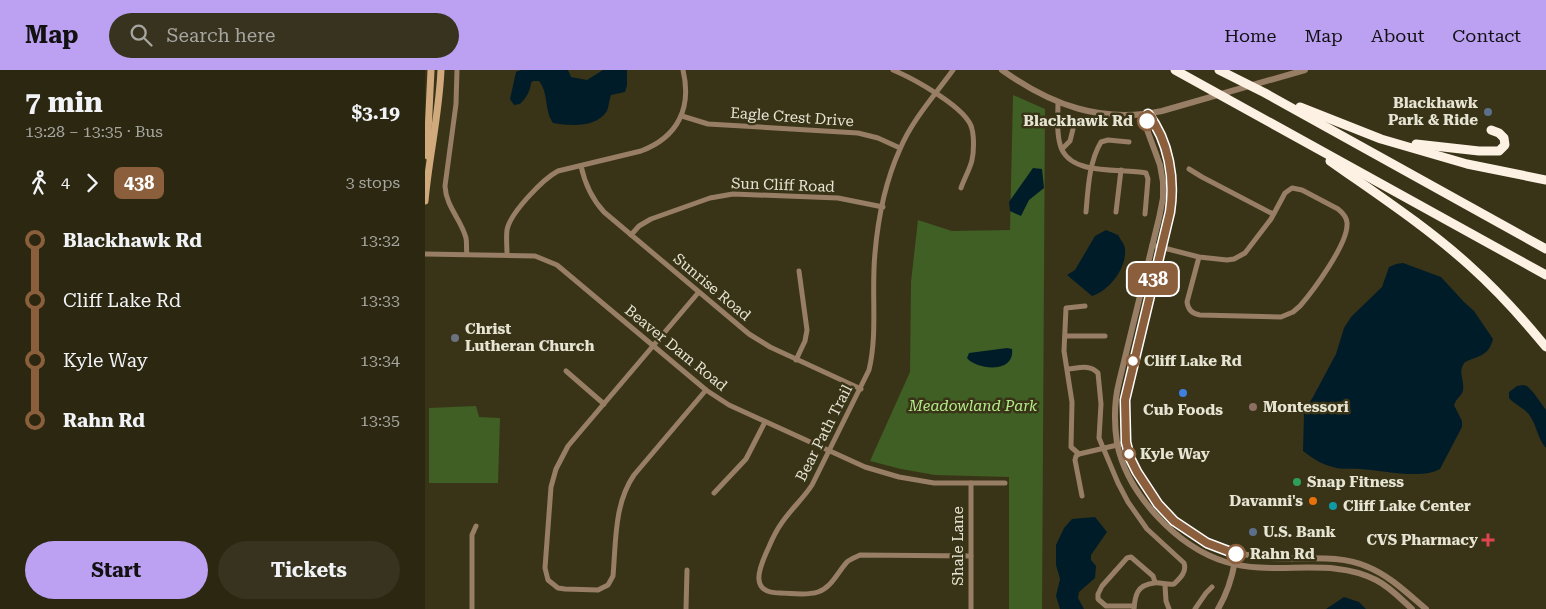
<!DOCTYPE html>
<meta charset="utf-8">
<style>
:root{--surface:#2b2711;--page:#37331f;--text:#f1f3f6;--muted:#a6a59f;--accent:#bca0f2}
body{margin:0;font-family:"Roboto Serif",serif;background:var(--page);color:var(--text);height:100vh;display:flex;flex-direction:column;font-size:19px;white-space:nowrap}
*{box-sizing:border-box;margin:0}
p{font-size:16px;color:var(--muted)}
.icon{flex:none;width:28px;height:28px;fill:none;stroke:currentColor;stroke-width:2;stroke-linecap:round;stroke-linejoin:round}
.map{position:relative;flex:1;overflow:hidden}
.drawer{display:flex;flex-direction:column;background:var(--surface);width:425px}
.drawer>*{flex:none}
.badge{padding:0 10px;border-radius:8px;font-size:18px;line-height:32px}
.map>.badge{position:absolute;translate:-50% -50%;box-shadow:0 0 0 2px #fff}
.legs{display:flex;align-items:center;gap:8px;height:55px;padding:0 25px;font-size:16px}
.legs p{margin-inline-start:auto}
.overview{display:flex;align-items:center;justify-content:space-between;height:85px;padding:0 25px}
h1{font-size:28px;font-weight:700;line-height:38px}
.primary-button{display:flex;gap:10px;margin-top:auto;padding:10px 25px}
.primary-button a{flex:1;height:58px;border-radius:30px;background:var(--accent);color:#111;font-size:20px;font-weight:700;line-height:58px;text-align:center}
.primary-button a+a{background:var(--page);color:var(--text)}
ul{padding:0 25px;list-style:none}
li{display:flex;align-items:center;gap:18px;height:60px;font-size:19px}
li i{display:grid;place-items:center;width:8px;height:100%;margin:0 6px;background:currentColor}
li i::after{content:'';width:12px;height:12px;margin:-6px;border:4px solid;border-radius:50%;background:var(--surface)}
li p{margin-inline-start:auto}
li:first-child i{background:linear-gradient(#0000 50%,currentColor 0)}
li:last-child i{background:linear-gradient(currentColor 50%,#0000 0)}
header{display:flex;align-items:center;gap:30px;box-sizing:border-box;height:70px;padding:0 25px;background:var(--accent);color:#111}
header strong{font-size:24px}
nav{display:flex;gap:28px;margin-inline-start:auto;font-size:18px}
.search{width:350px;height:45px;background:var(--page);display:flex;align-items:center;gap:12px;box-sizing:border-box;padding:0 18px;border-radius:28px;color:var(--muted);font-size:19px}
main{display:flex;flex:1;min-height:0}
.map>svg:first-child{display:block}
.green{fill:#3f5f24}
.water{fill:#001c29}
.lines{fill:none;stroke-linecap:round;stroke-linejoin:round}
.minor{stroke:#977e64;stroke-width:5}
.tertiary{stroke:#977e64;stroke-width:6}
.secondary{stroke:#d0a97d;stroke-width:7}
.motorway{stroke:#fdf1e4;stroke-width:9}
.line-1-casing{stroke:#fff;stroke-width:11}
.line-1{stroke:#8b5e3c;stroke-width:8}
.service-dot{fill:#5c6f8a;stroke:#393417;stroke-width:2}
.stop-1-dot{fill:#fff;stroke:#8b5e3c;stroke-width:2.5}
.worship-dot{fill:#6b7280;stroke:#393417;stroke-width:2}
.shop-dot{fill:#3f7fe0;stroke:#393417;stroke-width:2}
.education-dot{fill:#8d6e63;stroke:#393417;stroke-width:2}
.leisure-dot{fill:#2e9e5b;stroke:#393417;stroke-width:2}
.food-dot{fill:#e8710a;stroke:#393417;stroke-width:2}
.culture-dot{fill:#0f9aa8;stroke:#393417;stroke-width:2}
.health-dot{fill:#e0444e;stroke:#393417;stroke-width:2}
.labels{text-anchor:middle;stroke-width:5;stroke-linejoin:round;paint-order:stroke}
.poi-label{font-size:15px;font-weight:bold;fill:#e6e4d3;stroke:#393417;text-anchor:start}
.street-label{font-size:15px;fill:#e6e4d3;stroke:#393417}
.stop-label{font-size:15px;font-weight:bold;fill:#e6e4d3;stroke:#393417;text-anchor:start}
.park-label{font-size:15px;font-style:italic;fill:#b4ed8b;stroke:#393417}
</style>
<header>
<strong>Map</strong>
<div class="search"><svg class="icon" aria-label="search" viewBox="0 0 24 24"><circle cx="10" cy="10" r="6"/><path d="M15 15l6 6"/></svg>Search here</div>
<nav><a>Home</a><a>Map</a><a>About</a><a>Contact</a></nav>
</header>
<main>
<section class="drawer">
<div class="overview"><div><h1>7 min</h1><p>13:28 – 13:35 · Bus</p></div><b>$3.19</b></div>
<div class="legs"><svg class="icon" aria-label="walk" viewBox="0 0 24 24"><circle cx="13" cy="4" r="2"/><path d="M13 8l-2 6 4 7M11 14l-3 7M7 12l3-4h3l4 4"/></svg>4<svg class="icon" aria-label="forward" viewBox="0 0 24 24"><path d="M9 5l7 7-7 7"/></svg><b class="badge" style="background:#8b5e3c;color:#fff">438</b><p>3 stops</p></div>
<ul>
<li><i style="color:#8b5e3c"></i><b>Blackhawk Rd</b><p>13:32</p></li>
<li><i style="color:#8b5e3c"></i><span>Cliff Lake Rd</span><p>13:33</p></li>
<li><i style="color:#8b5e3c"></i><span>Kyle Way</span><p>13:34</p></li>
<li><i style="color:#8b5e3c"></i><b>Rahn Rd</b><p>13:35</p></li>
</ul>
<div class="primary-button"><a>Start</a><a>Tickets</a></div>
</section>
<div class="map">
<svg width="1121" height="539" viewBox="0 0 1121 539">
<rect width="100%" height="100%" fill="#393417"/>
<g class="green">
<path d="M588,25L620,39L617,539H584V407L510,405L476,399L445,391L485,302L486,212L493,150L527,161L585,160Z"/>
<path d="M51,336L54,347L75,348L73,413H4V338Z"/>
</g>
<g class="water">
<path d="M96,0H143L146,7L162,10L178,0H202V15L200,22L186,25C184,30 184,36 182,41C171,58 146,56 128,53C119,40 124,24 114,11H108L106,13C105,22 101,28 95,34L89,35L85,29L91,2Z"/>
<path d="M608,98L617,99L619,118L604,130L596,146L585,141L584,132Z"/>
<path d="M681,160L693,165C695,169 700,175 700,179C702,198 684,221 667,226L642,205L650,200L670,166Z"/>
<path d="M978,193L1016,207L1039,232L1049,241L1068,269C1064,286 1053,286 1040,292C1032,302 1040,310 1038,321C1036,326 1031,329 1029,335L1037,351V357L1015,399C996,410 957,400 935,399C926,398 917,400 908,397C896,394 887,388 878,381L879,344L881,338L888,327L911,284L919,258L926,247L957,217L964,197L971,194Z"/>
<path d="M582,278L587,279C590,305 550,299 542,288L544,283Z"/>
<path d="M1098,315L1102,316L1108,322L1121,340V378C1113,370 1112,356 1105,346C1100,338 1090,335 1084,328V322L1092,316Z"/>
<path d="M670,447L682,462L666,485V490L671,496L670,508L654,522L653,528L659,539H635L631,526L635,509L631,495V475L639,458L647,449Z"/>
<path d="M919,527L934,532L941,539H901Z"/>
</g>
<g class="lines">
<g class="minor">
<path d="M32,0L31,34L20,116C21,137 36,149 41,168C42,173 41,179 42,184"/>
<path d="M468,0C487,8 543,38 547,59C549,67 549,81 547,90C545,99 539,109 536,118"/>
<path d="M528,0C510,25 487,50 475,79C461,110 453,148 450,183C446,222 453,262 444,300L387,415C378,429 365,440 356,454C350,462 346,472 342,481C334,499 324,523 355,523C366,523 381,526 393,522C407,517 412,503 422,492C425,489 431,487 435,485L546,486"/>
<path d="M633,33C633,47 631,67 637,80C650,106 697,98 721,103L723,109L720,144"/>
<path d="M257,46L283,54L433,63L453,68L475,78"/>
<path d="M637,79L645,71L648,59"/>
<path d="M156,96C160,114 166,128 179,142L324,264L345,277L436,319"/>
<path d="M764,99L777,107L848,144"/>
<path d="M661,142C663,119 664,92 676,72L683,70L704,72"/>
<path d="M691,142L696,100"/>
<path d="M206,165L214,156L226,149L285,128L308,124L413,128L458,137"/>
<path d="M727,175L774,187L802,190L809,189L820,183L846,149L860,123L867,118L877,120L913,139C918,143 923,148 922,155C922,175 888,221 875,236L868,242L856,247L775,245C767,244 763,240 762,232L774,187"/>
<path d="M0,184L110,186L132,195L281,320L304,335L440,397L474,407L509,413H580"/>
<path d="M82,184C82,176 81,168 82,160C85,143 118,109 133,101L216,81C253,67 267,38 258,0"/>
<path d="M273,223L143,376L131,399L126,417L120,498L123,510L133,518L140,519L173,520L183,515L188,506C191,472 189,434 209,405L281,320"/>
<path d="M660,236L641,238L639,281L647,332L646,377L654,384L701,373"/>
<path d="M640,266H680"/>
<path d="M371,290L380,271L382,260L374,201"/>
<path d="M643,299C654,298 665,294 673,303L676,334L674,368L693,413L703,432L722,459L759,493C762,502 755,508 749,514C742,515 735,512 729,513C712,515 710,525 709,539"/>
<path d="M141,301L179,334"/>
<path d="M654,384L651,386L650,390L657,426"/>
<path d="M289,423L321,389L340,352"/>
<path d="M740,515L741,531L744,539"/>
<path d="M709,536H681L673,529V524L677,516L702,488L706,487L728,506L730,512"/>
<path d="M47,539V465L51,456"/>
<path d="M261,539L262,500"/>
<path d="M546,539V413"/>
<path d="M770,539L781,523L787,517"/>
</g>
<g class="tertiary">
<path d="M577,0C626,35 677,54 737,41L880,0"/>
<path d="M723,44C741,67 747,99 747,127C740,175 725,223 713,270C705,304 694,340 702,375C707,399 722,422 739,440C765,468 797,482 835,487C870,492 910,482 943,497C965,506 983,524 1001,539"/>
<path d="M723,44L721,57L735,95L738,112V128L734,148L694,312C689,332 689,353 692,373C702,424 752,477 801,492C850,507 905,486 951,510C965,517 976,529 987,539"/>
<path d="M793,539C802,524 807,508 810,491"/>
</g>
<g class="secondary">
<path d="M3,86V63L6,0"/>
<path d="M0,131C4,87 14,45 16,0"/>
</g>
<g class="motorway">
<path d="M750,0L1121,205"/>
<path d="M794,0L840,23L1121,179"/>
<path d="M875,37L956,69L1042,94L1121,110"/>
<path d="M991,74L1054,81H1074L1080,75L1079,68L1074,63L1066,60"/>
<path d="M905,91C953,125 1002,157 1045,196C1073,221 1098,249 1121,277"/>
</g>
</g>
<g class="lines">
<defs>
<path id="line-1" d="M722,51L723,44C744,71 750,109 745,142L700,330L701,372L705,388L712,402L733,434L749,451L782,473L811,484"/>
</defs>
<use href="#line-1" class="line-1-casing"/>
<use href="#line-1" class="line-1"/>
</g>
<g class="service-dot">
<circle cx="1063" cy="42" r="5"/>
<circle cx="828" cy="462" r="5"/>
</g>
<g class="stop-1-dot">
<circle cx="722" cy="51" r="9"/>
<circle cx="708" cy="291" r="6"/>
<circle cx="704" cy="384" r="6"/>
<circle cx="811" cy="484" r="9"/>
</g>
<circle class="worship-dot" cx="30" cy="268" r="5"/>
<circle class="shop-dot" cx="758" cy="323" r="5"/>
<circle class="education-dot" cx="828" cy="337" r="5"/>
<circle class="leisure-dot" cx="872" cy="412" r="5"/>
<circle class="food-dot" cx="888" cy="431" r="5"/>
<circle class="culture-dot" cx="908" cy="436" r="5"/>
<path class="health-dot" d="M1060.5 462.5h5v5h5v5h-5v5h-5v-5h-5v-5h5z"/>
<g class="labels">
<g class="poi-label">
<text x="1053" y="38" text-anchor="end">Blackhawk<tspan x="1053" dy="17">Park &amp; Ride</tspan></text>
<text x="40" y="264">Christ<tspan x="40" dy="17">Lutheran Church</tspan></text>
<text x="838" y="342">Montessori</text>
<text x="758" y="345" text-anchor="middle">Cub Foods</text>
<text x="882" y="417">Snap Fitness</text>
<text x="878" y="436" text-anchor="end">Davanni's</text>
<text x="918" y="441">Cliff Lake Center</text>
<text x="838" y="467">U.S. Bank</text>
<text x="1053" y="475" text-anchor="end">CVS Pharmacy</text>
</g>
<g class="street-label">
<text transform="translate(367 47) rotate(4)" y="5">Eagle Crest Drive</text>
<text transform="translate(358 115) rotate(2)" y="5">Sun Cliff Road</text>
<text transform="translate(287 217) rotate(40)" y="5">Sunrise Road</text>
<text transform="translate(251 278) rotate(39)" y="5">Beaver Dam Road</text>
<text transform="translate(399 363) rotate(-63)" y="5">Bear Path Trail</text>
<text transform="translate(533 476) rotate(-90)" y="5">Shale Lane</text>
</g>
<g class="stop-label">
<text x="708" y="56" text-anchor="end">Blackhawk Rd</text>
<text x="719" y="296">Cliff Lake Rd</text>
<text x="715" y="389">Kyle Way</text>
<text x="825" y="489">Rahn Rd</text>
</g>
<g class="park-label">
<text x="548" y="341">Meadowland Park</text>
</g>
</g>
</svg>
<b class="badge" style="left:728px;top:209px;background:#8b5e3c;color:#fff">438</b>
</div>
</main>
